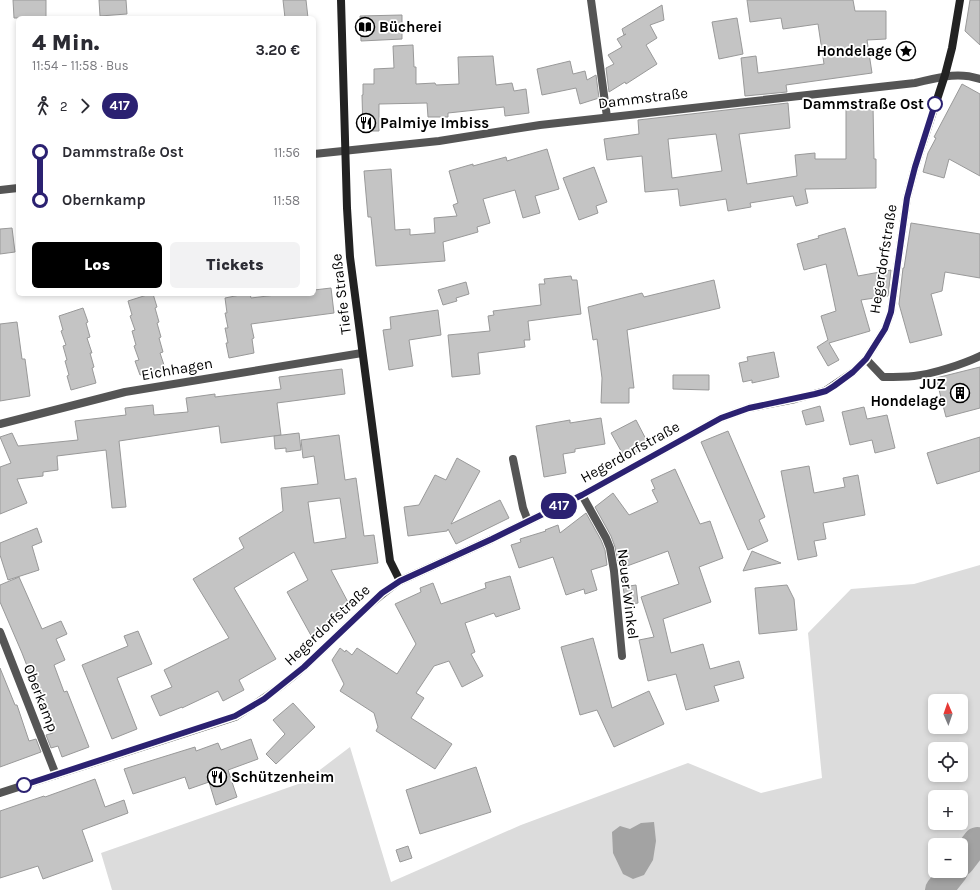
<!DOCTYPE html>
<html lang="de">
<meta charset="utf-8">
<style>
:root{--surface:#fff;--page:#f2f2f3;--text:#2b2b33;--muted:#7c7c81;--accent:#000}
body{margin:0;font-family:Karla,sans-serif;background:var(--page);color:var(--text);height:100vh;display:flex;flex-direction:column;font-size:15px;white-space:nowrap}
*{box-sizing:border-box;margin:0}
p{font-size:13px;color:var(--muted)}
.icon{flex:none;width:22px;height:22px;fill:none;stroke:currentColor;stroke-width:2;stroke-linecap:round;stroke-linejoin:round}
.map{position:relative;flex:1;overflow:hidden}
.drawer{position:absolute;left:16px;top:16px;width:300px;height:280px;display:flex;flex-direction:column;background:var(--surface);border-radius:6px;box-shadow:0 2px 6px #0003}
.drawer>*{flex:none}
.badge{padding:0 8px;border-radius:13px;font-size:14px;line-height:26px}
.needle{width:26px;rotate:358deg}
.controls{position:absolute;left:928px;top:694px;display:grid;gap:8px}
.controls a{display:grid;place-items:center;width:40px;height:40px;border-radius:6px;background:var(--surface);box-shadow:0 2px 6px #0003;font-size:20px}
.map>.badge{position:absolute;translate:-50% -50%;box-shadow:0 0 0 2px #fff}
.legs{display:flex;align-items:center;gap:6px;height:44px;padding:0 16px;font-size:13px}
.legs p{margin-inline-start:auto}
.summary{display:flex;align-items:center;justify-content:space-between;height:68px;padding:0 16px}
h1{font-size:22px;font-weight:800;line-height:30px}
.button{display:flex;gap:8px;margin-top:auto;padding:8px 16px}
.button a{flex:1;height:46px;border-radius:6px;background:var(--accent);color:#fff;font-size:16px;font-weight:800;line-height:46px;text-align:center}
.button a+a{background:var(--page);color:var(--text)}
ul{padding:0 16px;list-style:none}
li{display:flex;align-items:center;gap:14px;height:48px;font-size:15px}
li i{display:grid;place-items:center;width:6px;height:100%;margin:0 5px;background:currentColor}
li i::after{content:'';width:10px;height:10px;margin:-5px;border:3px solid;border-radius:50%;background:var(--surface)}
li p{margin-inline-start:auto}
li:first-child i{background:linear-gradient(#0000 50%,currentColor 0)}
li:last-child i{background:linear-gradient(currentColor 50%,#0000 0)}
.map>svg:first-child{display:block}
.green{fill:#dcdcdc;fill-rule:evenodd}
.water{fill:#a3a3a3}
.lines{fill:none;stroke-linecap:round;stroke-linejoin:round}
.river{stroke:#a3a3a3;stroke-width:28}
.building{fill:#c4c4c4;stroke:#999;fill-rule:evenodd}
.service{stroke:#555;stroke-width:8}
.minor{stroke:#555;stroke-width:8}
.tertiary{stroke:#555;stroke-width:8}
.secondary{stroke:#222;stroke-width:8}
.line-1-casing{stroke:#fff;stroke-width:9}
.line-1{stroke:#2b2171;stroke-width:6}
.stop-1-dot{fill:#fff;stroke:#2b2171;stroke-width:2}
.labels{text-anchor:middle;stroke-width:3.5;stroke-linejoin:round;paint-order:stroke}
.poi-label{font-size:15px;font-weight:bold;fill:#000;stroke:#fff;text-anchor:start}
.street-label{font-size:15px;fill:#000;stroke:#fff}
.stop-label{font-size:15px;font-weight:bold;fill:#000;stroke:#fff;text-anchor:end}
</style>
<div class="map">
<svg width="980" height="890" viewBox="0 0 980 890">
<rect width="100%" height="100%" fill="#fff"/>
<path class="green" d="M980,565V890H112L101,853L304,782L350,747L391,882L521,825L688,763L761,793L822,778L808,633L851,589L914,584ZM935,701H961V727H935ZM935,749H961V775H935ZM935,797H961V823H935ZM935,845H961V871H935Z"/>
<path class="water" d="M654,822L656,841L653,860L644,875L633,879L623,874L613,853L612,832L620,826L630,829L641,823Z"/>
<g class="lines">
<g class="river">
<path d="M961,862L977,841"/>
<path d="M939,890L954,871"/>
</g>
</g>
<g class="building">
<path d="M13,0H46V18H14Z"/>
<path d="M99,0H126L127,14L100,16Z"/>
<path d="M283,0H306L308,18H285Z"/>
<path d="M747,0H853L855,11H886V39L867,40L872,73L786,85L787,92L745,96L741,58L756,56L758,73L824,64L818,24L783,29L781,18L750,22Z"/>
<path d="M970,0H980V45L965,31Z"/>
<path d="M662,5L664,20L650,25L657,38L646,45L657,64L626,84L625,82L609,92L606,68L614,64L608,55L622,47L617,39L626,34L624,35L622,29Z"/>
<path d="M402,15V39L361,41L360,16Z"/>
<path d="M737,18L743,54L719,59L712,22Z"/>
<path d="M413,45L414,67H416V84L435,83L436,85L459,84L458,57L493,56L496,85L512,83L514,91L526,89L529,113L505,116L504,107L448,113V117H428L427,103L379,104V131H363L362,95H363V84H374V69L394,68L393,46Z"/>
<path d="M570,61L573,74L585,71L587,80L596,75L599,98L580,104L576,88L542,95L537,69Z"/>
<path d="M962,84L980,94V176L949,159L944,178L923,172L928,153L936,138L934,137Z"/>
<path d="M788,103L790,128L739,134L747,184L797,176L795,155L815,153V159H846V105H873L874,159H876V188L805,189L808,203L796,206L793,196L750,203L751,207L728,211L726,199L680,206L678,189L645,192L642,156L607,160L604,139L639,134L638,120ZM716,134L722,171L672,178L668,139Z"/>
<path d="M547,149L559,189L535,196L540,213L523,218L515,190L483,199L490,223L477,227L478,232L443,242L445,261L376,266L371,217H368L364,171L391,169L395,230L410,229V235L435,233L434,218L457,216L453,205L458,203L449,171L473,164V166L506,157L507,161Z"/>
<path d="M594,167L607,202L596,206L598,213L579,220L563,178Z"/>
<path d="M911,223L980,234V278L945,272L942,291L931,294L942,335L910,343L899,304L903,268H904Z"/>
<path d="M12,228L15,252L0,254V229Z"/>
<path d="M845,228L858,276L891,270L888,296L861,300L870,331L829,343L839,360L828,366L817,347L828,340L821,316L836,311L826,264L804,270L797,244L819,238L818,236Z"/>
<path d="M571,276L572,280H577L581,314L528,321L530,340H524L525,347L478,353L480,374L452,377L448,335L490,331L488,316L494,315L493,311L541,305L539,284H545L544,279Z"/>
<path d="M714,280L720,308L627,330L634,388H629V403H601L602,378L597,339L593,340L588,307L642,293L644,297Z"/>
<path d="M466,282L469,294L456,298L457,301L443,305L438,290Z"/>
<path d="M331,288L334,313L251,324L254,338L252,339L254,353L229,358L226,343H228L225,328H228L225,313H227L225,298L245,294H250L251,298L284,294H314V290Z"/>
<path d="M150,294H153L157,307L155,308L159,322L157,323L161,337L159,338L163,352L160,353L165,368L140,375L135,361L139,360L134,346L136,345L132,331L135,330L130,316L132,315L128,301Z"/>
<path d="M83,308L88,322L86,323L90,337L87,338L92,353H90L94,367L92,368L96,383L71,390L67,376L69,375L65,361L67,360L63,346L66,345L61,331L63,330L59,316Z"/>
<path d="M438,310L441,335L409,340L413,366L389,370L383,330L391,329L390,317Z"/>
<path d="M17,322L22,359H25L30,396L0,401V324Z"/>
<path d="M774,352L779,377L752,383V380L743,382L739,363L748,361L747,357Z"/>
<path d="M980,367V408L946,417L936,378Z"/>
<path d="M342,369L345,394L277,403L281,435L221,443L219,426L119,441L126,507L112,508L106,450L57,456L58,470L43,472V476L17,479L27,503L0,514V467L11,463L0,437L12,433L18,446L78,440L75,421L126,415L125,408L153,405L154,415L188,412L186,398L215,394V397L281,389L279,377Z"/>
<path d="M673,375H709V390L673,389Z"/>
<path d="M820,406L824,421L806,425L802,411Z"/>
<path d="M864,407L867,419L887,415L895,448L875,453L872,440L850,445L842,412Z"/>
<path d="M601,418L605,444L575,449V452L563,454L566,473L544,477L536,426L570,420V423Z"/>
<path d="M636,420L649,445L625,458L611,433Z"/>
<path d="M728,431L765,517L759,520L768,541L748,550L701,442Z"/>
<path d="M299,433L301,450L286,452V448L275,449L274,436Z"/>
<path d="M339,435L345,480L356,478L364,536L374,535L378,563L331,570L350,606L326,630L325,628L313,639L287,592L308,580L294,552L234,588L276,659L239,680L244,690L223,701L218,691L182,708V707L160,716L151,696L172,687L164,670L229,638L193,579L244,548L239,538L283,511L281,488L318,484L314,456L303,458L301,440ZM340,498L346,538L314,543L308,502Z"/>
<path d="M980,437V471L937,484L927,453Z"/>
<path d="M457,458L480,471L451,524L500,500L509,518L456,544L448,529L447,531L408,536L404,507L419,505L435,475L446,480Z"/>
<path d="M809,466L814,493L845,487L843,478L858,475L865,515L823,523L826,539L814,541L817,556L798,560L781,471Z"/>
<path d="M675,469L700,524L710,521L723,558L699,567L711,602L663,619L671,653L703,644L710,669L739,661L744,678L714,686L719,701L686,710L676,674L648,681L639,640L654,637L641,597L679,584L668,551L627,566L625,559L618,561L615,547L611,536L595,507L613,493L629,515L658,502L652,490L655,489L651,480Z"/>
<path d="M586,513L601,540L605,550L607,565L591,570L597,590L585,594L584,589L566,595L553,557L519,568L511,545L521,542L520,539L546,531L545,530L558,525L560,533Z"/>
<path d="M37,528L42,542L32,546L39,570L8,580L0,555V543Z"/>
<path d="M752,551L781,563L743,571Z"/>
<path d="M510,576L520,609L496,617L494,613L465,623L475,652L471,654L483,676L462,687L449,661L434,666L416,693L424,698L411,718L452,744L435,769L376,731L378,727L374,713L340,691L344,684L332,660L340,648L345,652L346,650L352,655L357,648L397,674L416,644L395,604L421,592L420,588L433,583L441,604L486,588L485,583Z"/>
<path d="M19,577L42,629L61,621L67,634L56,639L65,660L54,665L64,692L67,691L89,747L62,757L58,746L51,748L46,735L53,733L22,653L0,602V585Z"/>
<path d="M636,585L638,603L626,605L623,587Z"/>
<path d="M787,585L794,599L797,630L759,634L755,588Z"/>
<path d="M138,631L152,664L117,678L137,729L112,739L82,665L128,646L124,636Z"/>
<path d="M593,638L612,708L649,691L664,724L614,747L597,710L580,715L561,647Z"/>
<path d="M0,668L15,705H17L29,741L36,739L41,752L0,767Z"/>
<path d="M293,703L315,727L276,764L266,754L285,734L273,720Z"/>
<path d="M251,739L258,759L228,770L237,797L216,805L209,782L189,789L185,777L133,794L124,769L195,747L196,751L218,743L221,750Z"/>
<path d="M476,767L491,812L420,834L406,790Z"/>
<path d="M95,779L105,807L124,800L128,813L82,830L93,861L43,879L38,866L0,878V811L44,796L45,797Z"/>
<path d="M408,846L412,858L400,862L396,850Z"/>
</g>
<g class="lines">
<g class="service">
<path d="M591,0L607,117"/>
<path d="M513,459L523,508L528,521"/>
</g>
<g class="minor">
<path d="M314,154L439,141L540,125L915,83C937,78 957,71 980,79"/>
<path d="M0,190L18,188"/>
<path d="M866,359L883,377C893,377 904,377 914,376C933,374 963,364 980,356"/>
<path d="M0,424L125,392L362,353"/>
<path d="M582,495L606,538L610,548L614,571L622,656"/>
<path d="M0,632L56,775"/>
</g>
<path class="tertiary" d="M0,793L235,717C259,702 283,686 304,667C336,638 364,606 400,581"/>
<path class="secondary" d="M341,0L347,208L350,257L390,561L400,581L492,539L582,495L721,418L749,408L795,399L825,391L853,372L866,359L885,329L891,312L907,198L915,167L945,75L952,48L960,0"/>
</g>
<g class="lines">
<defs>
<path id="line-1" d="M24,785L235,716L264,699L304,667L382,593L400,581L492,539L582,495L721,418L749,408L815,394L826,391L834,386L853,372L866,359L885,329L891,312L907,198L915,167L935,104"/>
</defs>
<use href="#line-1" class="line-1-casing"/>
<use href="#line-1" class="line-1"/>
</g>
<defs>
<symbol id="library-ring" viewBox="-11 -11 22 22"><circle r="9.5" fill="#fff" stroke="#000" stroke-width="1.5"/><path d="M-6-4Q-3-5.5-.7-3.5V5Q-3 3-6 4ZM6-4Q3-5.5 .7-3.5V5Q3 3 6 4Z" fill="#000"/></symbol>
<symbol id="sight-ring" viewBox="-11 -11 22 22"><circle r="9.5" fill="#fff" stroke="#000" stroke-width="1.5"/><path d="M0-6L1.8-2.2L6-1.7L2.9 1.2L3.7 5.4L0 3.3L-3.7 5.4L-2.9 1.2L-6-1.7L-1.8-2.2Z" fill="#000"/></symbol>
<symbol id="restaurant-ring" viewBox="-11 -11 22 22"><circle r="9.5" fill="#fff" stroke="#000" stroke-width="1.5"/><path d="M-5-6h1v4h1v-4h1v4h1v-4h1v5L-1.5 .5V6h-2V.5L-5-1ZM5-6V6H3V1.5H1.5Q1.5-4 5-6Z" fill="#000"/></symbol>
<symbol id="building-ring" viewBox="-11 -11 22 22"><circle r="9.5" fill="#fff" stroke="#000" stroke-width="1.5"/><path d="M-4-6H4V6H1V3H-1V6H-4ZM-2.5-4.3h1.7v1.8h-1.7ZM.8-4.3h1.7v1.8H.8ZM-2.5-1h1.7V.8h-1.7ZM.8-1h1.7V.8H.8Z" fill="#000"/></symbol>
</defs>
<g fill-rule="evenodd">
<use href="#library-ring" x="354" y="16" width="22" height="22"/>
<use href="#sight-ring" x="895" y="40" width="22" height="22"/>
<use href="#restaurant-ring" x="355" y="112" width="22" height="22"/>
<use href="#building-ring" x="949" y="382" width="22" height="22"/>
<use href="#restaurant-ring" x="206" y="766" width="22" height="22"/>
</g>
<g class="stop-1-dot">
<circle cx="935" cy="104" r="7"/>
<circle cx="24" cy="785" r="7"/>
</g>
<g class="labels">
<g class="poi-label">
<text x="379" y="32">Bücherei</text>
<text x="892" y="56" text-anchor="end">Hondelage</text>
<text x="380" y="128">Palmiye Imbiss</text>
<text x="946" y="389" text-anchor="end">JUZ<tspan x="946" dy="17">Hondelage</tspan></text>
<text x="231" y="782">Schützenheim</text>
</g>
<g class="street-label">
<text transform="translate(643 98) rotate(-7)" y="5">Dammstraße</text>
<text transform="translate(883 259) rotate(-81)" y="5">Hegerdorfstraße</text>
<text transform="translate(341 294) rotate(-97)" y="5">Tiefe Straße</text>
<text transform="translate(177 369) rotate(-10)" y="5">Eichhagen</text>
<text transform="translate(630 452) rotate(-29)" y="5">Hegerdorfstraße</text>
<text transform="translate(628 594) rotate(83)" y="5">Neuer Winkel</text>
<text transform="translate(327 625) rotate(-43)" y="5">Hegerdorfstraße</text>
<text transform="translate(41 698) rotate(69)" y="5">Oberkamp</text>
</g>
<g class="stop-label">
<text x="924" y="109">Dammstraße Ost</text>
</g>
</g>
</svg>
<div class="controls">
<a><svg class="needle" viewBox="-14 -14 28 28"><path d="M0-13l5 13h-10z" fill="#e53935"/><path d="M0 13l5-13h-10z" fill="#7c7c81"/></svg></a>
<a><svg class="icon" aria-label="locate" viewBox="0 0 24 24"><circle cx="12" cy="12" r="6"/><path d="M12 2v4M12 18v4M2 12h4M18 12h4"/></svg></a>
<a>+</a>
<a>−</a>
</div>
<b class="badge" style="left:559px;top:506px;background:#2b2171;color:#fff">417</b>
<section class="drawer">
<div class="summary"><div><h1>4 Min.</h1><p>11:54 – 11:58 · Bus</p></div><b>3.20 €</b></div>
<div class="legs"><svg class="icon" aria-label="walk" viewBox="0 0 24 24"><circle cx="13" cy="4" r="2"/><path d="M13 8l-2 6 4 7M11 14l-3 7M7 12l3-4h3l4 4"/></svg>2<svg class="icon" aria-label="forward" viewBox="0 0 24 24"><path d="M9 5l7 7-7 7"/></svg><b class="badge" style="background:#2b2171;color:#fff">417</b></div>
<ul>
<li><i style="color:#2b2171"></i><b>Dammstraße Ost</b><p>11:56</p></li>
<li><i style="color:#2b2171"></i><b>Obernkamp</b><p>11:58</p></li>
</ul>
<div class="button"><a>Los</a><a>Tickets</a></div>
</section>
</div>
